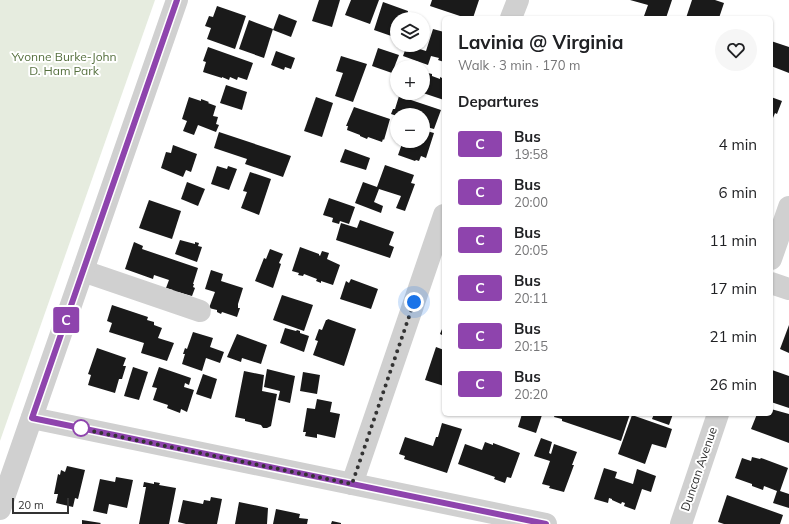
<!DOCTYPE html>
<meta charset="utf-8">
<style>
:root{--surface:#fff;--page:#f6f6f6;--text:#202124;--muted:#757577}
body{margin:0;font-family:Mulish,sans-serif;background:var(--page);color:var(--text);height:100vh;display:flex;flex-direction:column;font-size:15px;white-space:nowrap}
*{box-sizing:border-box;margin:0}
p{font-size:13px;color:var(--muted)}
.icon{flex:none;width:22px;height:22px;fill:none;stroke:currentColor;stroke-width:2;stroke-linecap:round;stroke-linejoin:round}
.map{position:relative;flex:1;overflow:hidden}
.drawer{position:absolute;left:442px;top:16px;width:331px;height:400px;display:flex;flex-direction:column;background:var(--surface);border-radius:6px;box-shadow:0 1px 3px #0004}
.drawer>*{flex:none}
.badge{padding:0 8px;border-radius:3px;font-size:14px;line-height:26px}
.buttons{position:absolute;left:390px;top:12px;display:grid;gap:8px}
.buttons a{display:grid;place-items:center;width:40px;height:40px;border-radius:50%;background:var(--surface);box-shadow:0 1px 3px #0004;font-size:20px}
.scale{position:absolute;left:12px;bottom:10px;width:57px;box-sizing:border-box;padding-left:4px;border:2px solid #333;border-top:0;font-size:11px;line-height:14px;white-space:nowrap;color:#333;-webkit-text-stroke:3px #fff;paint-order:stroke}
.you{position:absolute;width:20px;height:20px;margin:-10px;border:3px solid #fff;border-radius:50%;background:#1a73e8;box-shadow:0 0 0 6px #1a73e833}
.map>.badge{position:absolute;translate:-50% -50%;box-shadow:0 0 0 2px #fff}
h2{padding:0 16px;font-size:15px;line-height:36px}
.round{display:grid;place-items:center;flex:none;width:42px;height:42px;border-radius:21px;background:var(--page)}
.headline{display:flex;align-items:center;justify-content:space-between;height:68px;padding:0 16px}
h1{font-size:19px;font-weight:700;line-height:30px}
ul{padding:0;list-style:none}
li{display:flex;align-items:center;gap:12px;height:48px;padding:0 16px}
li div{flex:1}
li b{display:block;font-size:15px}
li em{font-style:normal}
li .badge{min-width:44px;font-weight:700;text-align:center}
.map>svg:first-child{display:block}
.green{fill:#e6ecdf}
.building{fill:#1a1a1a}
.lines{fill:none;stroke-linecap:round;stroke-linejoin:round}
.minor{stroke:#d0d0d0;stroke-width:22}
.line-casing{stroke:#fff;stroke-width:9}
.line{stroke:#8e44ad;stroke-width:6}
.walk{stroke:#333;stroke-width:4;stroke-dasharray:0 7.2}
.stop-dot{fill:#fff;stroke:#8e44ad;stroke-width:2}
.labels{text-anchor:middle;stroke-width:4;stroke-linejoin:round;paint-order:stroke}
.park-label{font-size:12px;fill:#56703f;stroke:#fff}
.street-label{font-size:12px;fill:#333;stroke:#fff}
</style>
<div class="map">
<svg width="789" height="524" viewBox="0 0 789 524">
<rect width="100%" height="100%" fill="#fff"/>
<path class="green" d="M0,0H155L0,441Z"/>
<g class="building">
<path d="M319,0H340L332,27L312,21Z"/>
<path d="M351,0H379L370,24L345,15Z"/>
<path d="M432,0H479L473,18H466L430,6Z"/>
<path d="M630,0H672L666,18H649L644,16L648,5Z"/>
<path d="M692,0H715L724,3L719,18H686Z"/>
<path d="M383,2L408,11L407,17H408L407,19H397V38L374,30Z"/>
<path d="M217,6L246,16L235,49L207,39L211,28L205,26L209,16L213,17Z"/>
<path d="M279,14L297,21L291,37L273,30Z"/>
<path d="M249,20L273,29L264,58L239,49Z"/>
<path d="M433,29L444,32V62L438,60L439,58L431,56L428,65L403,56L407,45L426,51Z"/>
<path d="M771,41L789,47V73L771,66Z"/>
<path d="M208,47L253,63L247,80L238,77L237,80L230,77L229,80L222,77V78L203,72L206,62L203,61Z"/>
<path d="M378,48L399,55L392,73L372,66Z"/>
<path d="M276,51L295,58L291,69L285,67L284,70L271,65Z"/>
<path d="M341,56L367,64L353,102L335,96L343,73L336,71Z"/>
<path d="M423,73L427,74L428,73L432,74V76L440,79V77L444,79V100L423,93Z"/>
<path d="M226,85L247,92L242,110L220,103Z"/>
<path d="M399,96L405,98L406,97L411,99V100L441,110L434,129L423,126V115H397V116L391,114L393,109H395Z"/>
<path d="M189,97L201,101V99L209,102L208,103L216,106L213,116L218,117L216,124L219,125L216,132L198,125L194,135L183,131L187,121L182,119Z"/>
<path d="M316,97L333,103L322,137L304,131Z"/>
<path d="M771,97L782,101L777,114L775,113L771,123Z"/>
<path d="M354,107L390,119L384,140L383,139L382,142L368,137L367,139L360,136V135L347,130L348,126H346Z"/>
<path d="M397,118V133L392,132Z"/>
<path d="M423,130L434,133L426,158L421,156L419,161L416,160L415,161L398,155L403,141H423Z"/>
<path d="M219,132L291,156L283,177L245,164L247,159L214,148Z"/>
<path d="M173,145L197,154L191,172L186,170L183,177L161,168L166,152L171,153Z"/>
<path d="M345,149L370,158L366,170L340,162Z"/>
<path d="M385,165L414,175L411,183L415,184L405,211L396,208L401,196L379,189L374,202L383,206L381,213L355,203L363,182L377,187Z"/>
<path d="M217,166L227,169L228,166L237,169L229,190L211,184Z"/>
<path d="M250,172L271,179L259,215L241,208L247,192L243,191Z"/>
<path d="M187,182L205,189L198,206L181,199Z"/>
<path d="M329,198L355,207L349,224L340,221L339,224L332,222L333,218L323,215Z"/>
<path d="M149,200L181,211L172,239L139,228Z"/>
<path d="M360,220L394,232L389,245L394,247L390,258L336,240L341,223L357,228Z"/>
<path d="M180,240L195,244V242L199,243L198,246L202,247L197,262L175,254Z"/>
<path d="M134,242L143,246L142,249L198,268L193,284H194L193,287L195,288L192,296L178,292L177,294L173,292V290L166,288L169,280L154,275L153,279L125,269Z"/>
<path d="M300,247L319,254V255L320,256L322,251L329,253L327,259L340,265L333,285L321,281V283L316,281L317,279L304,274L303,276L298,275L299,273L292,271Z"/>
<path d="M270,249L283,254L279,263L281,264L273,288L255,281L264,258L266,259Z"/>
<path d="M211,270L223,274L221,281L243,288L238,304V308H240L237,317L222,312L221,314L217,312V310L209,308L215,292L205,289Z"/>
<path d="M351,279L378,289L371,309L340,299L346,281L349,283Z"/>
<path d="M282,295L313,305L304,331L273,320Z"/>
<path d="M112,305L148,317L147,320L154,322V325L162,328L158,338L174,343L167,361L141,353L144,343L109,332L112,323L107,321Z"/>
<path d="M328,319L356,329L344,366L313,355L318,341L315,340L319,329L322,330L326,320H327Z"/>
<path d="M444,324V336L440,334Z"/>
<path d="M789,325V353L780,349Z"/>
<path d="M285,328L296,331L297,330L300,331V333L309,336L304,352L280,343Z"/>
<path d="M193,332L213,338L210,347L224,352L220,363L206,358L202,371L182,364L185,354H183L185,348L187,349Z"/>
<path d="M237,334L267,345L261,364L242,358L241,362L227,357Z"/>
<path d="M436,347L444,350V386L425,380Z"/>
<path d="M97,348L126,358L123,366H126L122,379H119L115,393L88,385L91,375L88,374Z"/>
<path d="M133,367L148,372L139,400L124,396Z"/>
<path d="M159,367L191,378L189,385L185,383L184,387L194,390L187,412L181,409L180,413L167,408L168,405L153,400L157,388L152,387Z"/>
<path d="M267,369L295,376L290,403L278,400L280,391L264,387Z"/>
<path d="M772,370L789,376V408L771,402V374Z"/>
<path d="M244,371L264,375L262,391L277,394L271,426L267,428H263L261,425L245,421V419L235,417Z"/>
<path d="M303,372L320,375L317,394L300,391Z"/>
<path d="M203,374L217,379L211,399L196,394Z"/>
<path d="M317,399L332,402L330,412L340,414L335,438L317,434V438L305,436L306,432H303L307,408L315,409Z"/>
<path d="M771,409L789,414V443L751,429L757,414H771Z"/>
<path d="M522,414H539L542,415L536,433L518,427Z"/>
<path d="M555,414H630L621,441L562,421V419L554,417Z"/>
<path d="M654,414H673L669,425L652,419Z"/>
<path d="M632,415L672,429L666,448L652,444L645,464L618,454Z"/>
<path d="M442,423L462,429L447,473L404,459L405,456L399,454L405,437L433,446L436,437H438Z"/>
<path d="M541,438L552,442L549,453L551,454L554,444L577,452L572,465H574L564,492L549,488L550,486L542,484L550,461L534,456Z"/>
<path d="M485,442L493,445V443L520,453L511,478L507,477L505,483L494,479L495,477L458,464L465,444L482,450Z"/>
<path d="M752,457L760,459L761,458L788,468L780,491L789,494V508L773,503L777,491L764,486L763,490L752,486V484L735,478L742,458L751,461Z"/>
<path d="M67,466L85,470L78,499L75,498L73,507L56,503L58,494H54L58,474L60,475L61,470L65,472Z"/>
<path d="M604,468L617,472L615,478L633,484L637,469L656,476L651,492L642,489L635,510L624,506L625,503L622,502L621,504L612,500V499L609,498L608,503L594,499Z"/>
<path d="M116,477L133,480L127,508L109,504L107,514L93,511L100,479L115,482Z"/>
<path d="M144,482L154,484V482L160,483L159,485L176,488L169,524H139L146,487H143Z"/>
<path d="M727,495L783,515L780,524H724L718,522Z"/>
<path d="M211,497L222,499L217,524H186L178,522L183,500L203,504L204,500L210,501Z"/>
<path d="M239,502L268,508L267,524H235Z"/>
<path d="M276,509L300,514L299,518L308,519L307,524H273Z"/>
<path d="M82,520L101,523L100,524H82Z"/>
<path d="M332,521L341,523V524H331Z"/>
</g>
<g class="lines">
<g class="minor">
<path d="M511,18L518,0"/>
<path d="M771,259L789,207"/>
<path d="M83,271L200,311"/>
<path d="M771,283L789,289"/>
<path d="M32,418L546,524"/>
<path d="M352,484L444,215"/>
<path d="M0,509L177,0"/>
<path d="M681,524L718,414"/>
</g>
</g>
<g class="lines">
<defs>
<path id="line" d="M177,0L32,418L546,524"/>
</defs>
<use href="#line" class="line-casing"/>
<use href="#line" class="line"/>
<path class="walk" d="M81,428H77L352,484L414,302"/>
</g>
<circle class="stop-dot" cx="81" cy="428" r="8"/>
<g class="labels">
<g class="park-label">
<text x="64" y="61">Yvonne Burke-John<tspan x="64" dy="14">D. Ham Park</tspan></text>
</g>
<g class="street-label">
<text transform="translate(699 469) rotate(-71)" y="4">Duncan Avenue</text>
</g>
</g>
</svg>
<div class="buttons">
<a><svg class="icon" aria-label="layers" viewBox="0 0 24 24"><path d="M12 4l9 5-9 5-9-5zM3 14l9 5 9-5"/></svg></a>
<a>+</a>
<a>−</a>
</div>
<div class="scale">20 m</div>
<div class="you" style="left:414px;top:302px"></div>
<b class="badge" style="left:66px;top:320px;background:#8e44ad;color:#fff">C</b>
<section class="drawer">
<div class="headline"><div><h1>Lavinia @ Virginia</h1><p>Walk · 3 min · 170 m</p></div><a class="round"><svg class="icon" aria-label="heart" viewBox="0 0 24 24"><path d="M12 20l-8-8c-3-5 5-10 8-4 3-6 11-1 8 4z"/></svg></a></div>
<h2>Departures</h2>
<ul>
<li><span class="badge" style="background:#8e44ad;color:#fff">C</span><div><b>Bus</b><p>19:58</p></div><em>4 min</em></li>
<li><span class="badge" style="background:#8e44ad;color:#fff">C</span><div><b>Bus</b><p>20:00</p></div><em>6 min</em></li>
<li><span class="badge" style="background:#8e44ad;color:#fff">C</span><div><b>Bus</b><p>20:05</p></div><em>11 min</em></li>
<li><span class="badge" style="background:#8e44ad;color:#fff">C</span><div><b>Bus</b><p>20:11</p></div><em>17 min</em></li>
<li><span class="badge" style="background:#8e44ad;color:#fff">C</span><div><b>Bus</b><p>20:15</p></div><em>21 min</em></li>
<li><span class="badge" style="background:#8e44ad;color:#fff">C</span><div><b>Bus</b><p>20:20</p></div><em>26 min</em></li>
</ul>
</section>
</div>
